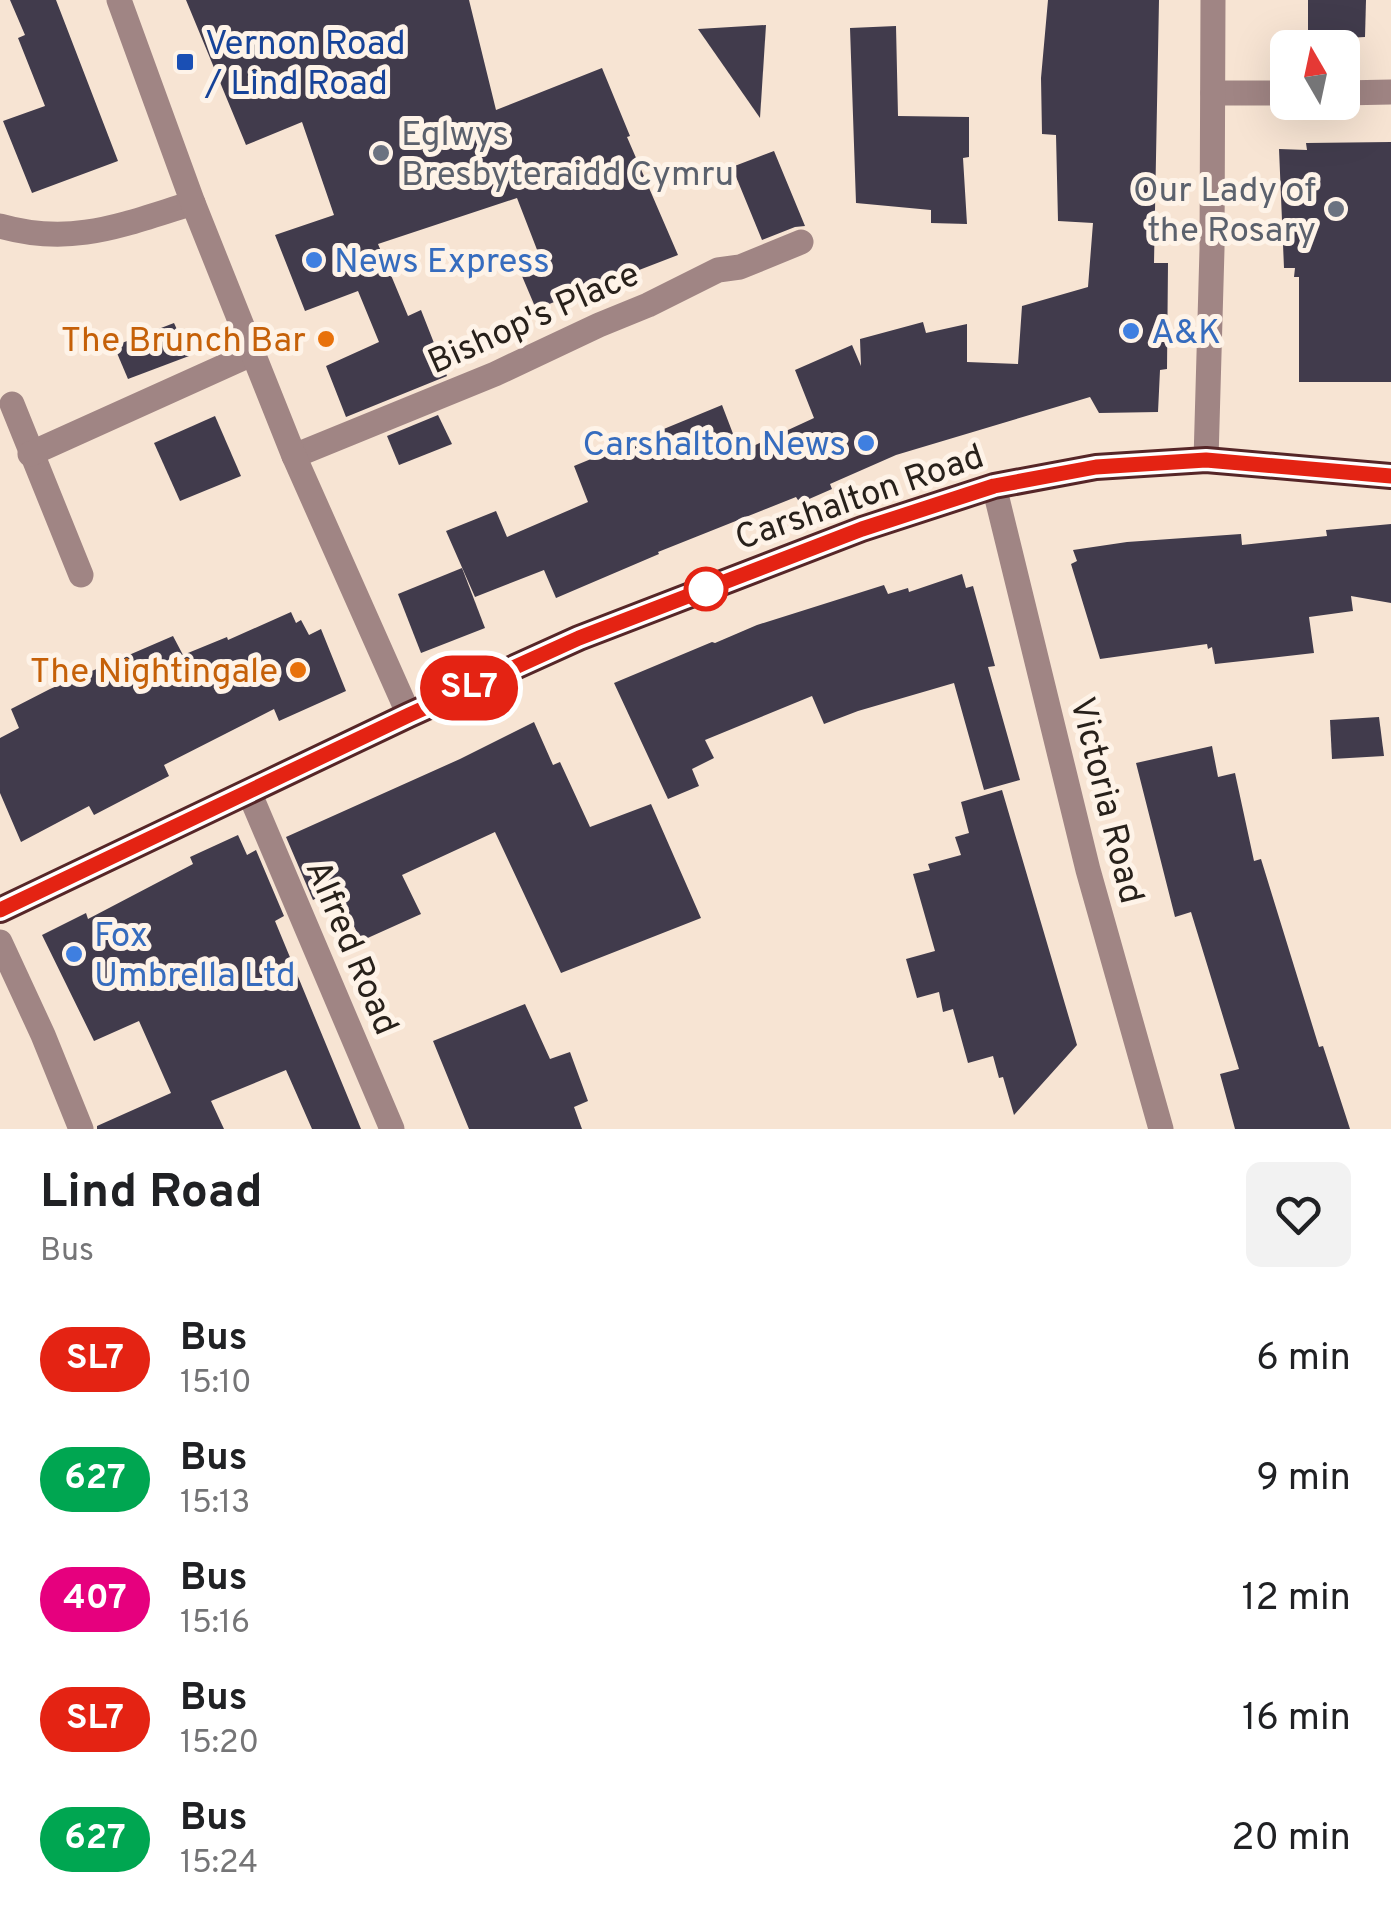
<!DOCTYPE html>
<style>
:root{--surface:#fff;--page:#f2f2f2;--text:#202124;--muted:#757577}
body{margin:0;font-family:Overpass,sans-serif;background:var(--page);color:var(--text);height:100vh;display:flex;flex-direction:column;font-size:38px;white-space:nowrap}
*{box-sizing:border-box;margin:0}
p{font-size:32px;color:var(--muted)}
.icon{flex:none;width:55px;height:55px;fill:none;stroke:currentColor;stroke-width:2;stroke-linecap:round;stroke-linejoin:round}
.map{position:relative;height:1129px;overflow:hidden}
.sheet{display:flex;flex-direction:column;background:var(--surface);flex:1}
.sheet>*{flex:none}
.badge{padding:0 20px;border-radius:32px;font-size:35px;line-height:65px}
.needle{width:65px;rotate:351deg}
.buttons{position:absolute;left:1270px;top:30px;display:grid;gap:20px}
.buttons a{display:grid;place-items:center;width:90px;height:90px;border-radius:15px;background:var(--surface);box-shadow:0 10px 40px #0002;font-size:50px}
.map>.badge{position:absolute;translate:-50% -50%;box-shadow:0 0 0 5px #fff}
.round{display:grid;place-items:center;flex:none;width:105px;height:105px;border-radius:15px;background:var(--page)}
.summary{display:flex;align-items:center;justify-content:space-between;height:170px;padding:0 40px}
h1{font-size:48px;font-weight:700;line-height:75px}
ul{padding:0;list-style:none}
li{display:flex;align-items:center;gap:30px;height:120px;padding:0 40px}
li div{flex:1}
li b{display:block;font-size:38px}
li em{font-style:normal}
li .badge{min-width:110px;font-weight:700;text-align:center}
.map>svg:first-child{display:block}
.building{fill:#413b4c}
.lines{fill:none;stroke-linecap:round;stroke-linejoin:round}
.minor{stroke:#a08584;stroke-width:25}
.tertiary{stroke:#a08584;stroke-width:25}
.trunk{stroke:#562628;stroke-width:28}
.line-casing{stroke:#fff;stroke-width:22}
.line{stroke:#e42313;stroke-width:15}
.transit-dot{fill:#1a4fb4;stroke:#fef3e8;stroke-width:4}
.worship-dot{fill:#6b7280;stroke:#fef3e8;stroke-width:4}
.shop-dot{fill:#3f7fe0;stroke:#fef3e8;stroke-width:4}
.food-dot{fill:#e8710a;stroke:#fef3e8;stroke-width:4}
.stop-dot{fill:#fff;stroke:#e42313;stroke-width:5}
.labels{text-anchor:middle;stroke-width:10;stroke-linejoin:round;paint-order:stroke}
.transit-label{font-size:35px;fill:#164399;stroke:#fef3e8;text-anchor:start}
.worship-label{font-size:35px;fill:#5b616d;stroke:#fef3e8;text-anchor:start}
.shop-label{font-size:35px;fill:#366cbe;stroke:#fef3e8;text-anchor:start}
.street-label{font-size:35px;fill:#28211b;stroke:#fef3e8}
.food-label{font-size:35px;fill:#c56008;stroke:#fef3e8;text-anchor:end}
</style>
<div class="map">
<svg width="1391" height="1129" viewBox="0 0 1391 1129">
<rect width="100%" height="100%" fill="#f7e4d3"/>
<g class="building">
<path d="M10,0H56L118,161L32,193L3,121L45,106L18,38L25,35Z"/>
<path d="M186,0H469L496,110L602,68L630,136L627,137L678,255L595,287L597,293L561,310L557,301L536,309L519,269L541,260L517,198L378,244L408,316L421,310L447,376L346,417L326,366L379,342L358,291L305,311L275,235L334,215L302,122L246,145Z"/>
<path d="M1048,0H1159L1154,263H1168L1167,369L1160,370L1158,412L1099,413L1090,397L896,455L830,484L832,489L800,503L796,497L658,552L659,554L556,598L544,570L475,597L446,531L496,511L507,537L588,502L574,466L722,405L740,452L814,418L795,370L852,345L861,366L860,339L923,322L926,333L967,324V362L1018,364L1022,306L1088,287L1093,223L1058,221L1056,135L1042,134L1041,78Z"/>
<path d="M1308,0H1366L1365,37L1308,40Z"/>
<path d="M766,25L760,118L698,29Z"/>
<path d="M896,26L898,116L969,117V157L963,158L967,224L931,223V210L856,203L850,28Z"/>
<path d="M1391,142V382H1299V277H1294L1295,268H1284L1279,149L1307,150L1306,143Z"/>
<path d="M774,151L805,226L795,227L762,240L732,167Z"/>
<path d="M174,323L189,356L128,379L114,346Z"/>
<path d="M438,415L452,444L399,465L387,436Z"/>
<path d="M215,416L241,476L180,501L154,443Z"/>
<path d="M1391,524V603L1351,596L1353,611L1309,617L1314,653L1215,664L1212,647L1208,649L1207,644L1100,659L1071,564L1077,561L1073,550L1127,542L1241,534L1242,545L1327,536L1326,530Z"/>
<path d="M462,568L485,628L421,653L398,594Z"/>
<path d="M962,574L966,588L973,586L995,666L988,667L1020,780L984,790L954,683L858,711L824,724L812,696L705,740L714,758L692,769L699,786L668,799L614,683L712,642L715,643L757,625L884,585L888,594L908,588L909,592Z"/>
<path d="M291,612L296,623L301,620L309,635L321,629L346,691L279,721L274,709L164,765L169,776L94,815L89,806L21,842L0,793V738L19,728L11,709L50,689L173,636L183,655L227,637L228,640Z"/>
<path d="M1379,717L1384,756L1332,759L1330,720Z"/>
<path d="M534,722L553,765L560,762L590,827L651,804L701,918L561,973L495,832L402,875L421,914L361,941L336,888L313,900L286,837L460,759Z"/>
<path d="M1212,746L1218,777L1235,773L1254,861L1261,859L1319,1047L1323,1046L1350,1129H1235L1220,1074L1239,1069L1191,912L1175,917L1136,763Z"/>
<path d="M1002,790L1077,1045L1014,1115L1003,1077L999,1078L993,1056L968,1063L953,1009L943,1012L939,992L917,998L906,959L935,951L913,874L930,870L928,864L961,855L955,837L969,833L961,802Z"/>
<path d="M238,835L247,855L256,850L284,916L275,921L361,1129H312L286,1070L211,1101L224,1129H97V1126L171,1093L139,1021L94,1041L42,935L86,913L88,919L193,864L190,857Z"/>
<path d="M525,1004L550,1059L570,1052L588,1101L574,1107L582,1129H469L433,1041Z"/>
</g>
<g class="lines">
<g class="minor">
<path d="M1213,93H1288"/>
<path d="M1342,93L1391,92"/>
<path d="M0,226C73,247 124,224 193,203"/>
<path d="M12,404L81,575"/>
<path d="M30,454L254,353"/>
<path d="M294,456L495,374L599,325L648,305L718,270L740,267L801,242"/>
<path d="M994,486L1088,870L1161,1129"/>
<path d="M249,792L392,1129"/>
<path d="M0,942L43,1035L81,1129"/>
</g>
<g class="tertiary">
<path d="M119,0L193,203L294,456L409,715"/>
<path d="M1206,460L1212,249L1213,0"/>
</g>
<path class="trunk" d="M0,910L409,715L579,638L862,529L994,486L1096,467L1206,460L1391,476"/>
</g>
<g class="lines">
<defs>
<path id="line" d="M0,910L409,715L579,638L862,529L994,486L1096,467L1206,460L1391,476"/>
</defs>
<use href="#line" class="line-casing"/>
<use href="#line" class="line"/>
</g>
<rect class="transit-dot" x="175" y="52" width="20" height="20" rx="5"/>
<g class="worship-dot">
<circle cx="381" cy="153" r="10"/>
<circle cx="1336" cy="209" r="10"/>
</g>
<g class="shop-dot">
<circle cx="314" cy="260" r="10"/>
<circle cx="1131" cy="331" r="10"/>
<circle cx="866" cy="443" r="10"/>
<circle cx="74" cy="954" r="10"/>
</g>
<g class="food-dot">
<circle cx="326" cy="339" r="10"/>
<circle cx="298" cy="670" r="10"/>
</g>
<circle class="stop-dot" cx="706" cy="589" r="20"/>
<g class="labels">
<g class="transit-label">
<text x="205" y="54">Vernon Road<tspan x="205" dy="40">/ Lind Road</tspan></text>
</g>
<g class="worship-label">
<text x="401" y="145">Eglwys<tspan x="401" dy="40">Bresbyteraidd Cymru</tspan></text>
<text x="1316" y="201" text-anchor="end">Our Lady of<tspan x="1316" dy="40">the Rosary</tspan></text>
</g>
<g class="shop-label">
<text x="334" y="272">News Express</text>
<text x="1151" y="343">A&amp;K</text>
<text x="846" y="455" text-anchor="end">Carshalton News</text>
<text x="94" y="946">Fox<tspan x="94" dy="40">Umbrella Ltd</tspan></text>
</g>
<g class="street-label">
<text transform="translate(533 317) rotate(-24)" y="12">Bishop's Place</text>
<text transform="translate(859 496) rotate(-19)" y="12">Carshalton Road</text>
<text transform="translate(1108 800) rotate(76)" y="12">Victoria Road</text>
<text transform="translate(353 947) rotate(67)" y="12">Alfred Road</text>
</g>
<g class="food-label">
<text x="306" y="351">The Brunch Bar</text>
<text x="278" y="682">The Nightingale</text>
</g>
</g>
</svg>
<div class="buttons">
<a><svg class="needle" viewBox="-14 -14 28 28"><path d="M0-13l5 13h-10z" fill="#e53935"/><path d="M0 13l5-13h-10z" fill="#757577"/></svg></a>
</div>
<b class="badge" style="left:469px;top:688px;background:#e42313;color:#fff">SL7</b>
</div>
<section class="sheet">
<div class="summary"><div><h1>Lind Road</h1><p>Bus</p></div><a class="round"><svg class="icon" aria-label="heart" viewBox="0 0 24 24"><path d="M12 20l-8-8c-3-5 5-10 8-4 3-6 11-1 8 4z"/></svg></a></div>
<ul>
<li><span class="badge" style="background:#e42313;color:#fff">SL7</span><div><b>Bus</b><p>15:10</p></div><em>6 min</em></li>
<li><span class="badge" style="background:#00a651;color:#fff">627</span><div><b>Bus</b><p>15:13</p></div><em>9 min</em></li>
<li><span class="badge" style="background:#e6007e;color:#fff">407</span><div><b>Bus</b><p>15:16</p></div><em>12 min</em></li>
<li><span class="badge" style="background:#e42313;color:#fff">SL7</span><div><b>Bus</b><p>15:20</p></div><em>16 min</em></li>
<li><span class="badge" style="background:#00a651;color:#fff">627</span><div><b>Bus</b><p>15:24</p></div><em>20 min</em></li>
</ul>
</section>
